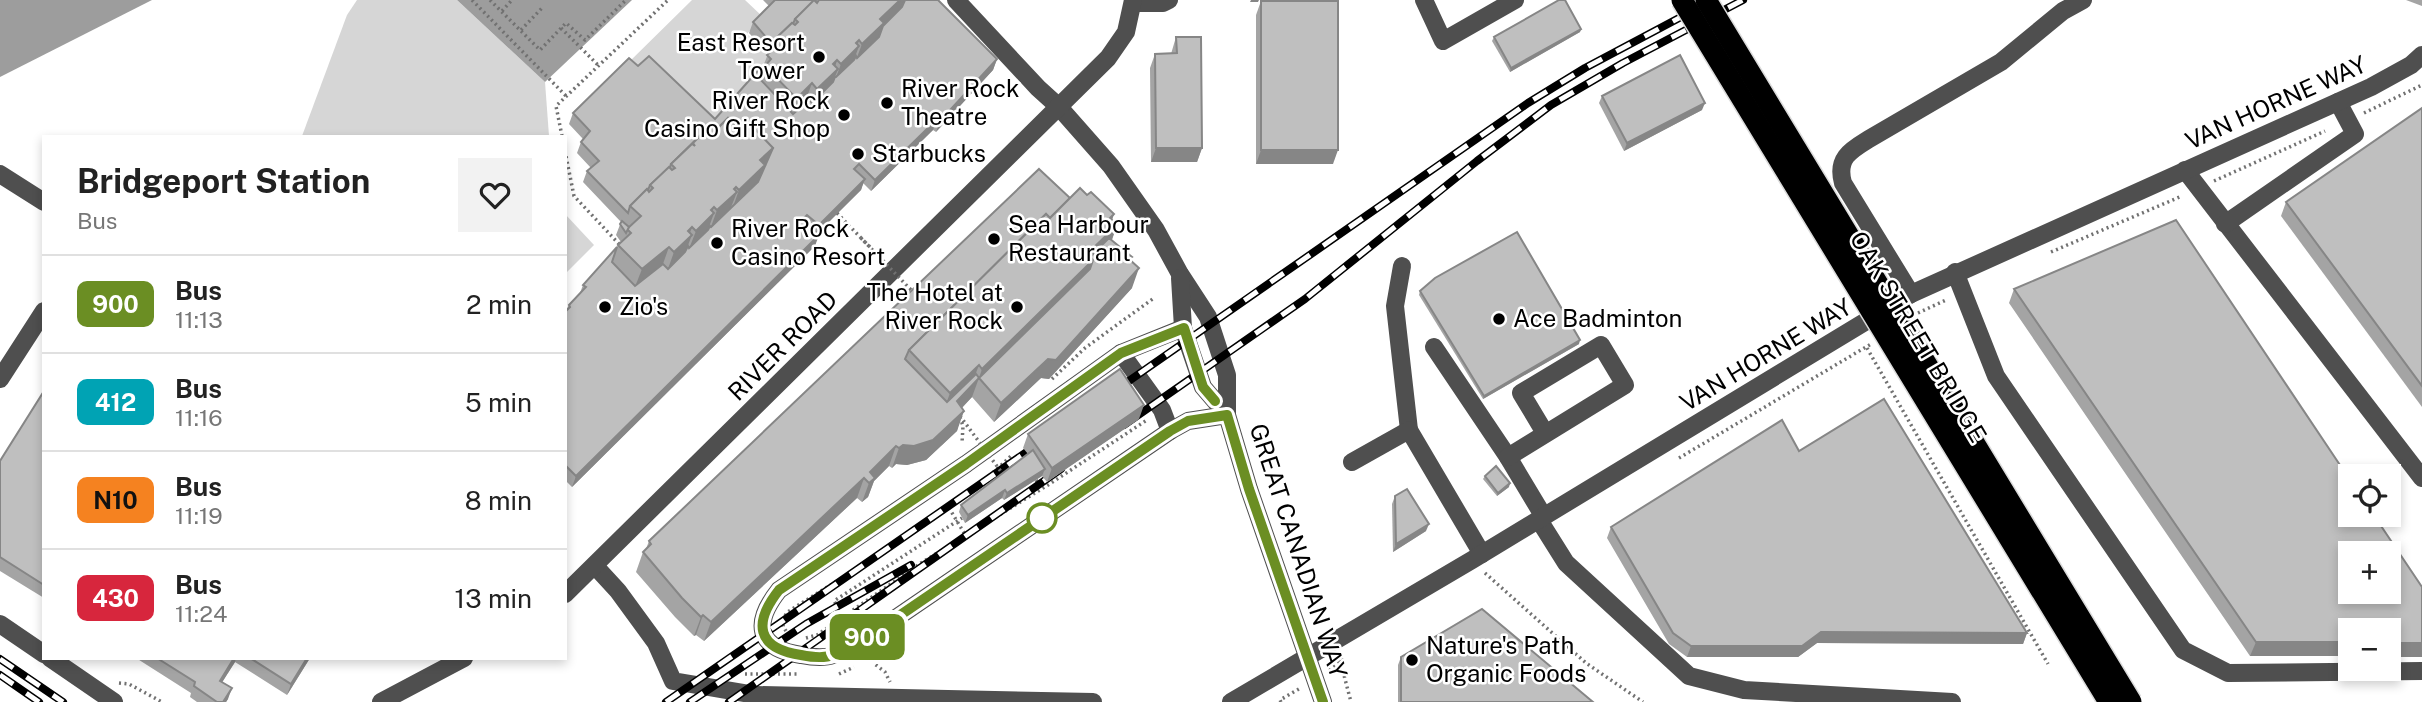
<!DOCTYPE html>
<meta charset="utf-8">
<style>
:root{--surface:#fff;--page:#f2f2f2;--text:#222;--muted:#767676;--line:#e0e0e0}
body{margin:0;font-family:"Public Sans",sans-serif;background:var(--page);color:var(--text);height:100vh;display:flex;flex-direction:column;font-size:26px;white-space:nowrap}
*{box-sizing:border-box;margin:0}
p{font-size:23px;color:var(--muted)}
.icon{flex:none;width:38px;height:38px;fill:none;stroke:currentColor;stroke-width:2;stroke-linecap:round;stroke-linejoin:round}
.map{position:relative;flex:1;overflow:hidden}
.details{position:absolute;left:42px;top:135px;width:525px;height:525px;display:flex;flex-direction:column;background:var(--surface);border-radius:0px;box-shadow:0 4px 10px #0003}
.details>*{flex:none}
.badge{padding:0 14px;border-radius:10px;font-size:24px;line-height:46px}
.fabs{position:absolute;left:2338px;top:464px;display:grid;gap:14px}
.fabs a{display:grid;place-items:center;width:63px;height:63px;border-radius:0px;background:var(--surface);box-shadow:0 4px 10px #0003;font-size:35px}
.map>.badge{position:absolute;translate:-50% -50%;box-shadow:0 0 0 4px #fff}
.round{display:grid;place-items:center;flex:none;width:74px;height:74px;border-radius:0px;background:var(--page)}
.head{display:flex;align-items:center;justify-content:space-between;height:119px;padding:0 35px}
h1{font-size:33px;font-weight:700;line-height:52px}
ul{padding:0;list-style:none}
li{display:flex;align-items:center;gap:21px;height:98px;padding:0 35px;border-top:2px solid var(--line)}
li div{flex:1}
li b{display:block;font-size:26px}
li em{font-style:normal}
li .badge{min-width:77px;font-weight:700;text-align:center}
.map>svg:first-child{display:block}
.green{fill:#d6d6d6}
.water{fill:#9d9d9d}
.lines{fill:none;stroke-linecap:round;stroke-linejoin:round}
.path{stroke:#717171;stroke-width:3.5;stroke-dasharray:2 3.5;stroke-linecap:butt}
.minor{stroke:#4f4f4f;stroke-width:18}
.rail-casing{stroke:#000;stroke-width:8}
.rail{stroke:#fff;stroke-width:5;stroke-dasharray:16;stroke-linecap:butt}
.highway-bridge-casing{stroke:#dbdbdb;stroke-width:24;stroke-linecap:butt}
.path-bridge{stroke:#717171;stroke-width:3.5;stroke-dasharray:2 3.5;stroke-linecap:butt}
.highway-bridge{stroke:#000;stroke-width:21}
.wall{fill:#a4a4a4}
.shaded-wall{fill:#868686}
.building{fill:#bfbfbf;stroke:#868686;stroke-width:2;fill-rule:evenodd}
.line-casing{stroke:#fff;stroke-width:16}
.line{stroke:#6b8e23;stroke-width:10}
.poi-dot{fill:#000;stroke:#fff;stroke-width:2.5}
.stop-dot{fill:#fff;stroke:#6b8e23;stroke-width:3.5}
.labels{text-anchor:middle;stroke-width:5;stroke-linejoin:round;paint-order:stroke}
.poi-label{font-size:24px;fill:#000;stroke:#fff;text-anchor:start}
.street-label{font-size:24px;fill:#000;stroke:#fff}
</style>
<div class="map">
<svg width="2422" height="702" viewBox="0 0 2422 702">
<rect width="100%" height="100%" fill="#fff"/>
<g class="green">
<path d="M357,0H457L545,82L549,136H302L347,15Z"/>
<path d="M692,0H745L763,17L747,34L771,58L768,69L711,127L627,64Z"/>
<path d="M565,214L594,245L565,274Z"/>
</g>
<g class="water">
<path d="M0,0H152L0,77Z"/>
<path d="M457,0H632L545,82Z"/>
</g>
<g class="lines">
<g class="path">
<path d="M472,0L567,97"/>
<path d="M490,0L540,50L566,23L585,40L626,0"/>
<path d="M502,11L512,0"/>
<path d="M561,28L599,66"/>
<path d="M521,30L542,8"/>
<path d="M2364,113L2422,85"/>
<path d="M562,136L556,106L668,0"/>
<path d="M565,151L574,196L620,245"/>
<path d="M2214,181L2325,131"/>
<path d="M861,238L870,247"/>
<path d="M2051,252L2182,196"/>
<path d="M1918,313L1946,300"/>
<path d="M1867,348L2048,664"/>
<path d="M1052,379L1085,348L1154,298"/>
<path d="M960,417L963,426L962,443"/>
<path d="M1679,458L1871,344"/>
<path d="M1036,480L1042,489"/>
<path d="M949,508L966,536"/>
<path d="M1485,573L1586,663L1643,702"/>
<path d="M850,627L834,601L962,518"/>
<path d="M786,631L783,626L786,613C864,563 947,518 1013,454"/>
<path d="M806,638L817,635L921,563L1048,485L1147,420"/>
<path d="M867,658L885,672L890,682"/>
<path d="M1340,660L1351,702"/>
<path d="M1329,670L1345,657"/>
<path d="M745,674H800"/>
<path d="M839,674L854,667"/>
<path d="M119,683L129,684L162,702"/>
<path d="M1281,702L1280,700L1299,689"/>
</g>
<g class="minor">
<path d="M956,0L1038,88L1059,107L1111,166L1156,230L1180,274L1208,317L1227,375V415L1249,489L1323,702"/>
<path d="M1424,0L1443,41L1515,0"/>
<path d="M1133,3H1163L1169,0"/>
<path d="M2185,170L2422,478"/>
<path d="M0,174L44,202"/>
<path d="M2225,224L2355,134L2338,102"/>
<path d="M1402,266L1395,306L1409,430"/>
<path d="M1955,272L1996,376L2183,650L2228,673L2422,671"/>
<path d="M1180,278L1183,328L1203,387L1227,415"/>
<path d="M1911,294L1843,183C1836,158 1851,150 1869,139L2001,62L2063,11L2083,0"/>
<path d="M1183,328L1121,353L966,464L779,590C753,623 756,648 801,655C811,657 823,659 833,655C849,650 863,640 877,631L1170,431L1188,421L1227,415"/>
<path d="M1434,347L1508,457L1544,517"/>
<path d="M1121,353L1162,410L1170,431"/>
<path d="M0,379L44,311"/>
<path d="M1508,457L1625,385L1601,345L1521,393L1545,433"/>
<path d="M1352,462L1409,430L1482,554"/>
<path d="M1539,520L1566,563L1689,676L1744,690L1952,702"/>
<path d="M595,566L618,591L656,643L673,681L756,695L1093,702"/>
<path d="M565,594L1108,58L1126,32L1133,0"/>
<path d="M0,624L44,654"/>
<path d="M50,658L114,702"/>
<path d="M381,702L464,658"/>
<path d="M1231,702L1472,560L1911,294L2371,87L2411,65L2422,55"/>
</g>
<defs>
<g id="rail">
<path d="M1113,392L1528,103L1585,68L1713,0"/>
<path d="M1124,425L1305,299L1477,161L1551,105L1623,63L1743,0"/>
<path d="M0,659L63,702"/>
<path d="M0,675L39,702"/>
<path d="M666,702L1041,442"/>
<path d="M690,702L806,624L911,565"/>
<path d="M729,702L1061,469"/>
</g>
</defs>
<use href="#rail" class="rail-casing"/>
<use href="#rail" class="rail"/>
<defs>
<g id="highway-bridge">
<path d="M1682,0L2109,702"/>
<path d="M1706,0L2131,702"/>
</g>
</defs>
<use href="#highway-bridge" class="highway-bridge-casing"/>
<g class="path-bridge">
<path d="M837,213L913,292"/>
<path d="M960,416L1005,477"/>
</g>
<use href="#highway-bridge" class="highway-bridge"/>
</g>
<g class="wall">
<path d="M763,0H938L997,59L993,70L936,132L933,130L871,191L863,183L861,190L817,233L815,246L572,487L565,480V312L569,305L580,293L583,285L621,242L616,235L621,222L583,182L587,171L591,168L577,153L581,142L583,139L569,124L573,113L638,66L715,119L762,69L768,54L749,33L753,22L769,6Z"/>
<path d="M1269,0H1333V164H1256V15L1261,1Z"/>
<path d="M2406,0H2422V6Z"/>
<path d="M1581,29L1580,32L1510,72L1492,41L1494,37Z"/>
<path d="M1176,37L1202,148L1197,162H1151L1150,68L1155,54H1171Z"/>
<path d="M1602,96L1702,110L1624,151L1599,103Z"/>
<path d="M2422,108V407L2281,216L2286,202Z"/>
<path d="M1087,195L1114,214L1112,220L1117,225L1112,240L1130,260L1132,288L1049,379L1041,378L994,422L972,397L962,408L957,431L926,460L907,465L896,464L892,468L889,466L874,481L868,497L862,502L857,498L704,641L696,635L694,636L675,617L636,572L643,552L646,549L649,541L1070,198Z"/>
<path d="M2014,289L2422,587V657H2389L2350,630V656H2250L2009,303Z"/>
<path d="M1420,291L1579,344L1483,399L1419,295Z"/>
<path d="M44,391V598L0,571V461Z"/>
<path d="M1139,419L1047,482L1042,476L1004,500L1002,498L965,523L959,512L961,505L1028,454L1023,448L1028,434Z"/>
<path d="M1799,451L2027,633L2023,644L1817,643L1798,657H1687L1669,644L1607,538L1611,527Z"/>
<path d="M1485,476L1509,487L1497,496L1483,479Z"/>
<path d="M1395,496L1426,531L1393,552L1392,504Z"/>
<path d="M1401,657L1593,702H1398V665Z"/>
<path d="M136,658H310L287,695L235,662L222,682L228,699L226,702H197L190,697L191,693Z"/>
</g>
<g class="shaded-wall">
<path d="M897,0H906L898,18L853,68L862,44L880,19Z"/>
<path d="M1251,0H1259L1258,2H1250Z"/>
<path d="M1581,29L1580,32L1510,72L1511,68Z"/>
<path d="M859,40L856,50L859,46L850,71L832,88L841,64Z"/>
<path d="M997,59L993,70L936,132L940,121Z"/>
<path d="M837,60L833,74L838,69L829,93L808,113L817,89L833,64Z"/>
<path d="M812,83L803,108L789,125L802,93Z"/>
<path d="M1705,103L1702,110L1624,151L1627,143Z"/>
<path d="M937,119L933,130L871,191L875,180Z"/>
<path d="M773,148L763,176L754,193L729,218L739,190L760,160Z"/>
<path d="M1156,148H1202L1197,162H1151Z"/>
<path d="M1261,150H1338L1333,164H1256Z"/>
<path d="M865,179L861,190L815,236L819,225Z"/>
<path d="M736,187L733,195L737,192L726,220L707,238L717,210Z"/>
<path d="M714,207L710,217L714,213L704,241L685,259L696,231Z"/>
<path d="M1114,214L1106,236L1117,225L1107,253L979,378L982,369L1087,254L1110,218Z"/>
<path d="M692,227L688,238L692,235L681,263L664,280L674,252Z"/>
<path d="M819,235L815,246L572,487L576,476Z"/>
<path d="M669,247L659,275L631,297L642,269Z"/>
<path d="M1139,268L1132,288L1049,379L1041,378L994,422L1001,403Z"/>
<path d="M1580,340L1579,344L1483,399L1484,396Z"/>
<path d="M979,365L971,386L979,378L972,397L950,420L940,421L950,393Z"/>
<path d="M1144,405L1139,419L1047,482L1052,468Z"/>
<path d="M964,411L957,431L926,460L907,465L896,464L892,468L899,448L903,445Z"/>
<path d="M896,446L889,466L874,481L868,497L862,502L869,483L870,472Z"/>
<path d="M1045,469L1042,476L1004,500L1007,493Z"/>
<path d="M864,478L857,498L704,641L711,622Z"/>
<path d="M1510,483L1509,487L1497,496L1498,493Z"/>
<path d="M1005,490L1002,498L965,523L968,515Z"/>
<path d="M1429,524L1426,531L1393,552L1396,544Z"/>
<path d="M703,615L696,635L694,636L701,617Z"/>
<path d="M1821,632L2027,633L2023,644L1817,643L1798,657H1687L1691,646Z"/>
<path d="M2256,642H2350V656H2250Z"/>
<rect x="2389" y="643" width="33" height="14"/>
<path d="M234,658H236L235,662L216,692L220,681Z"/>
<path d="M307,658H310L287,695L291,684Z"/>
<path d="M232,688L228,699L226,702H223Z"/>
</g>
<g class="building">
<path d="M775,0H816L795,19L793,24L792,23L774,40L772,44L753,22Z"/>
<path d="M814,0L817,3L819,0H900L880,19L884,23L862,44L859,40L856,43L859,46L841,64L837,60L833,64L838,69L817,89L812,83L802,93L805,94L798,100L765,66L771,59L767,55L778,45L774,40L792,23L795,25L798,22L795,19Z"/>
<path d="M905,0H938L997,59L940,121L937,119L875,180L859,164L854,169L865,179L819,225L807,215L802,220L819,235L576,476L565,465V312L570,307L569,305L586,287L583,285L617,247L612,262L635,286L663,264L668,269L685,252L688,246L689,248L708,230L710,226L711,227L758,182L773,148L747,121L739,129L728,118L718,128L713,123L671,164L670,167L650,185L648,190L647,189L630,206L628,213L587,171L599,161L581,142L590,131L573,113L629,58L638,66L649,56L715,119L761,67L763,70L760,79L793,114L800,108L802,102L807,97L812,103L833,82L835,77H836L854,60L856,56L857,58L879,37L883,26L902,7Z"/>
<rect x="1273" y="0" width="60" height="1"/>
<path d="M1559,0H1565L1581,29L1511,68L1494,37Z"/>
<rect x="1261" y="1" width="77" height="149"/>
<path d="M1176,37H1201L1202,148H1156L1155,54L1177,53Z"/>
<path d="M1680,55L1705,103L1627,143L1602,96Z"/>
<path d="M2422,108V386L2286,202Z"/>
<path d="M728,118L739,129L747,121L773,148L760,160L765,165L739,190L736,187L734,189L737,192L717,210L714,207L711,210L714,213L696,231L692,227L688,231L692,235L674,252L669,247L642,269L618,245L631,233L627,229L641,216L630,206L647,189L649,192L653,188L650,185L669,167L672,170L675,168L671,164L692,144L695,146L693,143L713,123L718,128Z"/>
<path d="M1039,169L1070,198L1050,218L1046,214L909,350L905,359L947,402L976,374L979,378L957,401L964,411L933,440L914,446L903,445L899,448L896,446L870,472L875,478L869,483L864,478L711,622L703,615L701,617L682,598L643,552L651,544L649,541Z"/>
<path d="M1080,188L1087,195L1091,192L1114,214L1110,218L1117,225L1087,254L1093,260L982,369L979,365L950,393L909,350L1046,214L1050,218Z"/>
<path d="M2176,220L2350,480V514H2373L2422,587V643H2389V630H2350V642H2256L2014,289ZM2350,553H2389V592H2350Z"/>
<path d="M622,221L629,227L626,233L620,224Z"/>
<path d="M1517,232L1580,340L1484,396L1420,291L1435,278Z"/>
<path d="M1109,238L1132,257L1129,259L1139,268L1056,360L1048,359L1001,403L979,378L1090,269L1093,260L1090,257Z"/>
<path d="M1120,369L1144,405L1052,468L1028,434Z"/>
<path d="M44,391V585L0,557V461Z"/>
<path d="M1884,399L2027,633L1821,632L1802,646H1691L1673,633L1611,527L1782,420L1799,451Z"/>
<path d="M1033,450L1045,469L1007,493L1005,490L968,515L961,505Z"/>
<path d="M1496,466L1510,483L1498,493L1485,476Z"/>
<path d="M1407,489L1429,524L1396,544L1395,496Z"/>
<path d="M1482,609L1593,702H1401V657Z"/>
<path d="M157,658H234L220,681L232,688L223,702H217L194,686L195,682Z"/>
<path d="M250,658H307L291,684Z"/>
</g>
<g class="lines">
<defs>
<path id="line" d="M1215,401L1203,387L1184,328L1121,353L966,464L779,590C753,623 756,648 801,655C811,657 823,659 833,655C849,650 863,639 877,631L1170,431L1188,421L1227,415L1249,489L1323,702"/>
</defs>
<use href="#line" class="line-casing"/>
<use href="#line" class="line"/>
</g>
<g class="poi-dot">
<circle cx="819" cy="57" r="7"/>
<circle cx="887" cy="103" r="7"/>
<circle cx="844" cy="115" r="7"/>
<circle cx="858" cy="154" r="7"/>
<circle cx="994" cy="239" r="7"/>
<circle cx="717" cy="243" r="7"/>
<circle cx="605" cy="307" r="7"/>
<circle cx="1017" cy="307" r="7"/>
<circle cx="1499" cy="319" r="7"/>
<circle cx="1412" cy="660" r="7"/>
</g>
<circle class="stop-dot" cx="1042" cy="518" r="14"/>
<g class="labels">
<g class="poi-label">
<text x="805" y="51" text-anchor="end">East Resort<tspan x="805" dy="28">Tower</tspan></text>
<text x="901" y="97">River Rock<tspan x="901" dy="28">Theatre</tspan></text>
<text x="830" y="109" text-anchor="end">River Rock<tspan x="830" dy="28">Casino Gift Shop</tspan></text>
<text x="872" y="162">Starbucks</text>
<text x="1008" y="233">Sea Harbour<tspan x="1008" dy="28">Restaurant</tspan></text>
<text x="731" y="237">River Rock<tspan x="731" dy="28">Casino Resort</tspan></text>
<text x="1003" y="301" text-anchor="end">The Hotel at<tspan x="1003" dy="28">River Rock</tspan></text>
<text x="619" y="315">Zio's</text>
<text x="1513" y="327">Ace Badminton</text>
<text x="1426" y="654">Nature's Path<tspan x="1426" dy="28">Organic Foods</tspan></text>
</g>
<g class="street-label">
<text transform="translate(2276 103) rotate(-24)" y="8">VAN HORNE WAY</text>
<text transform="translate(1918 337) rotate(59)" y="8">OAK STREET BRIDGE</text>
<text transform="translate(783 346) rotate(-45)" y="8">RIVER ROAD</text>
<text transform="translate(1766 355) rotate(-31)" y="8">VAN HORNE WAY</text>
<text transform="translate(1298 551) rotate(72)" y="8">GREAT CANADIAN WAY</text>
</g>
</g>
</svg>
<div class="fabs">
<a><svg class="icon" aria-label="locate" viewBox="0 0 24 24"><circle cx="12" cy="12" r="6"/><path d="M12 2v4M12 18v4M2 12h4M18 12h4"/></svg></a>
<a>+</a>
<a>−</a>
</div>
<b class="badge" style="left:867px;top:637px;background:#6b8e23;color:#fff">900</b>
<section class="details">
<div class="head"><div><h1>Bridgeport Station</h1><p>Bus</p></div><a class="round"><svg class="icon" aria-label="heart" viewBox="0 0 24 24"><path d="M12 20l-8-8c-3-5 5-10 8-4 3-6 11-1 8 4z"/></svg></a></div>
<ul>
<li><span class="badge" style="background:#6b8e23;color:#fff">900</span><div><b>Bus</b><p>11:13</p></div><em>2 min</em></li>
<li><span class="badge" style="background:#00a3b4;color:#fff">412</span><div><b>Bus</b><p>11:16</p></div><em>5 min</em></li>
<li><span class="badge" style="background:#f58220;color:#111">N10</span><div><b>Bus</b><p>11:19</p></div><em>8 min</em></li>
<li><span class="badge" style="background:#d7263d;color:#fff">430</span><div><b>Bus</b><p>11:24</p></div><em>13 min</em></li>
</ul>
</section>
</div>
